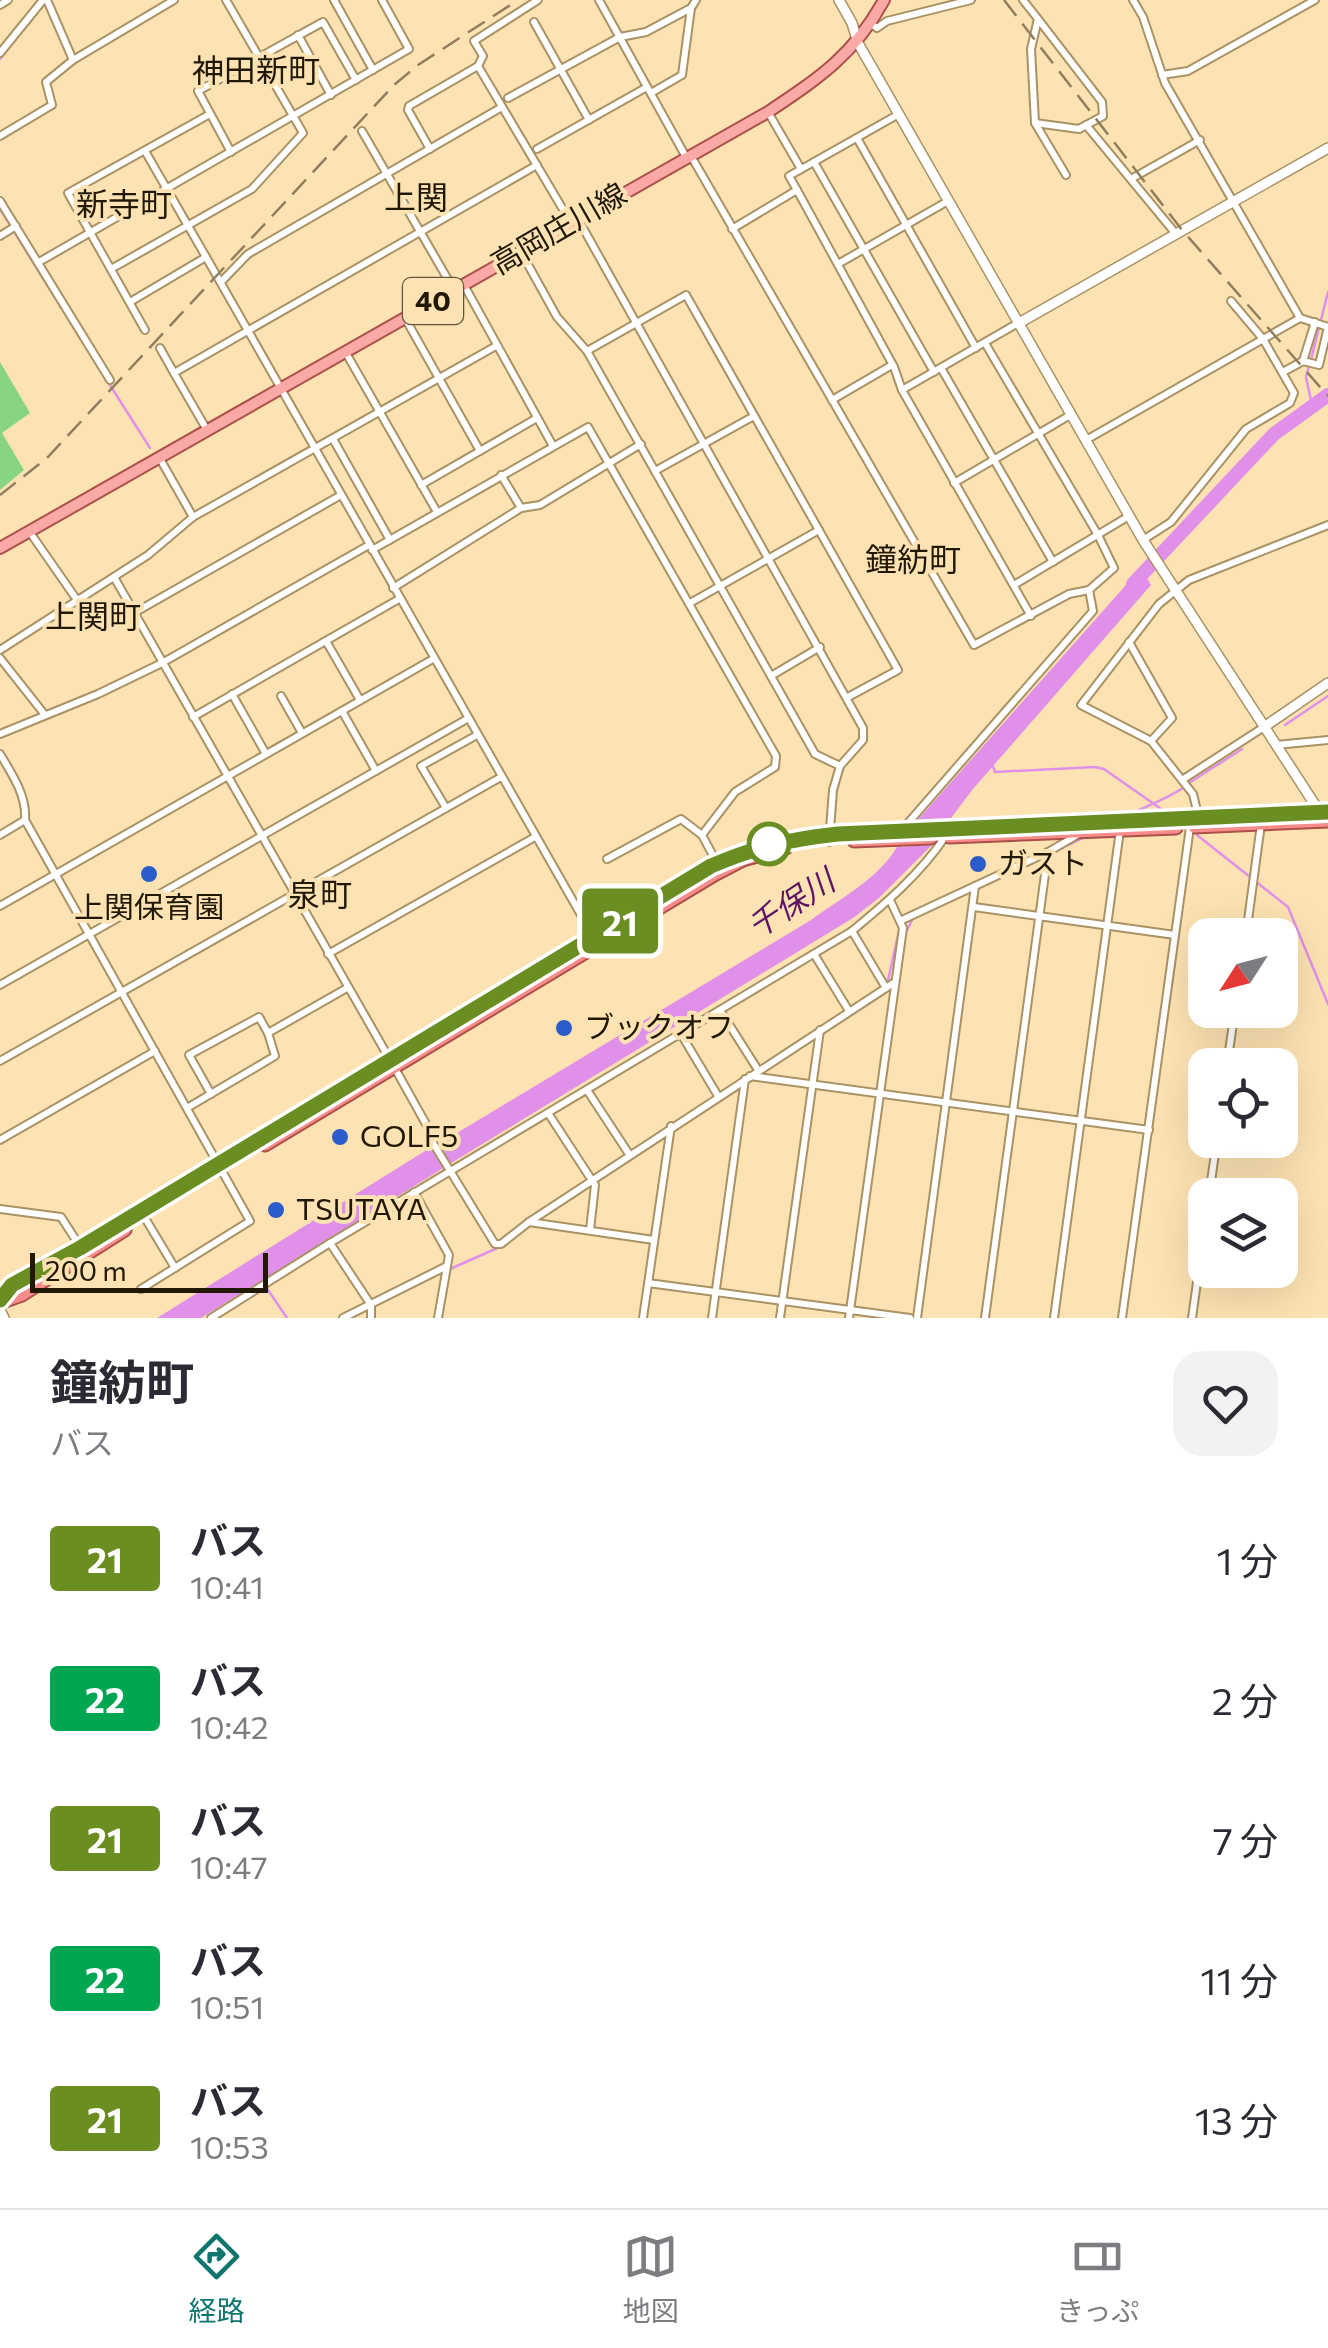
<!DOCTYPE html>
<html lang="ja">
<meta charset="utf-8">
<style>
:root{--surface:#fff;--page:#f2f2f3;--text:#2b2b33;--muted:#7c7c81;--line:#e1e1e2;--accent:#0f766e}
body{margin:0;font-family:Commissioner,"Noto Sans JP",sans-serif;background:var(--page);color:var(--text);height:100vh;display:flex;flex-direction:column;font-size:38px;white-space:nowrap}
*{box-sizing:border-box;margin:0}
p{font-size:32px;color:var(--muted)}
.icon{flex:none;width:55px;height:55px;fill:none;stroke:currentColor;stroke-width:2;stroke-linecap:round;stroke-linejoin:round}
.map{position:relative;height:1318px;overflow:hidden}
.details{display:flex;flex-direction:column;background:var(--surface);flex:1}
.details>*{flex:none}
.badge{padding:0 20px;border-radius:8px;font-size:35px;line-height:65px}
.needle{width:65px;rotate:234deg}
.buttons{position:absolute;left:1188px;top:918px;display:grid;gap:20px}
.buttons a{display:grid;place-items:center;width:110px;height:110px;border-radius:20px;background:var(--surface);box-shadow:0 10px 40px #0002;font-size:50px}
.scale{position:absolute;left:30px;bottom:25px;width:238px;box-sizing:border-box;padding-left:10px;border:5px solid #211806;border-top:0;font-size:28px;line-height:35px;white-space:nowrap;color:#211806;-webkit-text-stroke:8px #fde3b3;paint-order:stroke}
.map>.badge{position:absolute;translate:-50% -50%;box-shadow:0 0 0 5px #fff}
.round{display:grid;place-items:center;flex:none;width:105px;height:105px;border-radius:30px;background:var(--page)}
.head{display:flex;align-items:center;justify-content:space-between;height:170px;padding:0 50px}
h1{font-size:48px;font-weight:700;line-height:75px}
ul{padding:0;list-style:none}
li{display:flex;align-items:center;gap:30px;height:140px;padding:0 50px}
li div{flex:1}
li b{display:block;font-size:38px}
li em{font-style:normal}
li .badge{min-width:110px;font-weight:700;text-align:center}
.tabs{display:flex;justify-content:space-around;align-items:center;height:140px;border-top:2px solid var(--line);background:var(--surface);font-size:28px;color:var(--muted)}
.tabs a{display:grid;justify-items:center;gap:5px}
.tabs .active{color:var(--accent)}
.map>svg:first-child{display:block}
.green{fill:#87d485}
.water{fill:#e190e9}
.lines{fill:none;stroke-linecap:round;stroke-linejoin:round}
.stream{stroke:#e190e9;stroke-width:2.5}
.river{stroke:#e190e9;stroke-width:14}
.minor-casing{stroke:#a99264;stroke-width:10}
.tertiary-casing{stroke:#a99264;stroke-width:12}
.primary-casing{stroke:#ac5149;stroke-width:14}
.trunk-casing{stroke:#ac5149;stroke-width:15}
.minor{stroke:#fff;stroke-width:6}
.tertiary{stroke:#fff;stroke-width:9}
.primary{stroke:#faa9a7;stroke-width:10}
.trunk{stroke:#f88c8a;stroke-width:11}
.rail{stroke:#907e5d;stroke-width:2.5;stroke-dasharray:20 10;stroke-linecap:butt}
.line-casing{stroke:#fff;stroke-width:22}
.line{stroke:#6b8e23;stroke-width:15}
.stop-dot{fill:#fff;stroke:#6b8e23;stroke-width:5}
.poi-dot{fill:#2c5ccb;stroke:#fde3b3;stroke-width:4}
.labels{text-anchor:middle;stroke-width:8;stroke-linejoin:round;paint-order:stroke}
.shield{fill:#fde3b3;stroke:#63553a;stroke-width:2.5}
.shield-label{font-size:28px;font-weight:bold;fill:#211806}
.street-label{font-size:30px;fill:#211806;stroke:#fde3b3}
.poi-label{font-size:30px;fill:#211806;stroke:#fde3b3;text-anchor:start}
.neighbourhood-label{font-size:32px;fill:#211806;stroke:#fde3b3}
.water-label{font-size:32px;font-style:italic;fill:#5d1465;stroke:#fde3b3}
</style>
<div class="map">
<svg width="1328" height="1318" viewBox="0 0 1328 1318">
<rect width="100%" height="100%" fill="#fde3b3"/>
<path class="green" d="M0,362L30,413L2,433L24,470L0,490Z"/>
<g class="water">
<path d="M1141,568L1151,585L973,789L948,822L914,824Z"/>
<path d="M932,845L879,898L853,918L448,1165L437,1145L811,920C840,899 879,878 897,847Z"/>
<path d="M433,1146L445,1167L201,1318H157Z"/>
</g>
<g class="lines">
<g class="stream">
<path d="M0,59L43,5"/>
<path d="M0,209L82,341"/>
<path d="M1321,320L1328,292"/>
<path d="M1311,359L1319,328"/>
<path d="M1309,366L1306,377L1312,405"/>
<path d="M108,382L150,448"/>
<path d="M1285,725L1328,696"/>
<path d="M992,764L995,772L1095,767L1104,769L1164,811"/>
<path d="M1189,783L1242,749"/>
<path d="M1124,817C1144,807 1163,801 1183,788"/>
<path d="M1197,835L1288,907L1328,1004"/>
<path d="M1052,853L1085,837"/>
<path d="M930,910L1045,857"/>
<path d="M906,932L913,918"/>
<path d="M887,985L898,935"/>
<path d="M842,1021L885,993"/>
<path d="M450,1269L502,1246"/>
<path d="M260,1278L287,1318"/>
<path d="M373,1306L442,1272"/>
</g>
<path class="river" d="M1133,584L1274,434L1328,395"/>
<defs>
<g id="minor">
<path d="M47,0L73,60"/>
<path d="M334,0L373,70"/>
<path d="M538,0L474,41L483,56L478,66L571,223"/>
<path d="M599,0L686,157"/>
<path d="M1023,0L1038,19L1031,49L1035,123L1066,175"/>
<path d="M1133,0L1143,17L1165,83L1300,318"/>
<path d="M0,5L8,0"/>
<path d="M534,22L589,120"/>
<path d="M871,24L877,28L887,21L971,0"/>
<path d="M298,35L331,95"/>
<path d="M0,53L43,0"/>
<path d="M1162,75L1188,71L1315,0"/>
<path d="M651,93L682,75L691,8L696,0"/>
<path d="M508,98L620,37L646,32L691,8"/>
<path d="M768,112L801,169"/>
<path d="M1035,123L1079,129L1103,116L1102,102L1038,19"/>
<path d="M1086,125L1176,234"/>
<path d="M362,131L454,290"/>
<path d="M0,136L52,105L46,82L73,60L174,0"/>
<path d="M857,138L976,348"/>
<path d="M430,149L408,110L409,106L478,66"/>
<path d="M537,149L647,87"/>
<path d="M231,152L198,91L323,22L356,80"/>
<path d="M691,156L974,645L1069,594L1089,590L1114,568L1098,535L985,343"/>
<path d="M814,162L934,372"/>
<path d="M1131,179L1200,140"/>
<path d="M797,190L894,367L902,390L1031,616"/>
<path d="M0,201L110,380"/>
<path d="M578,219L863,728V740L840,766L833,790L829,842"/>
<path d="M732,229L797,190L789,176L899,114"/>
<path d="M0,236L16,226"/>
<path d="M521,252L557,317L587,351L815,754L840,766"/>
<path d="M206,257L593,936"/>
<path d="M39,262L409,49L382,0"/>
<path d="M838,264L948,201"/>
<path d="M111,269L252,189L303,133L226,0"/>
<path d="M221,282L248,254L502,107"/>
<path d="M464,285L553,446"/>
<path d="M130,302L206,257L145,151"/>
<path d="M405,318L480,451"/>
<path d="M145,330L68,193L210,114"/>
<path d="M160,348L174,373"/>
<path d="M587,351L686,295L898,670L848,697"/>
<path d="M346,353L437,512"/>
<path d="M1303,361L1315,322"/>
<path d="M941,368L1053,562"/>
<path d="M1283,372L1303,361L1319,365L1328,327"/>
<path d="M902,390L1018,323"/>
<path d="M832,400L892,365"/>
<path d="M207,430L174,373L537,165"/>
<path d="M333,439L390,540"/>
<path d="M1086,440L1300,318L1328,327"/>
<path d="M159,457L193,517"/>
<path d="M655,471L754,416"/>
<path d="M501,475L521,508"/>
<path d="M954,483L1072,414"/>
<path d="M421,485L537,418"/>
<path d="M29,531L77,600"/>
<path d="M1143,540L1171,522L1246,429L1290,403L1294,393L1263,339L1231,301"/>
<path d="M372,550L588,427L776,756L775,767L735,792L702,835"/>
<path d="M114,577L397,1072L431,1133L433,1143L495,1244H501L529,1222L654,1240"/>
<path d="M1014,585L1129,516"/>
<path d="M393,588L521,508L540,505L641,444"/>
<path d="M690,603L819,530"/>
<path d="M134,613L341,495"/>
<path d="M326,641L360,700"/>
<path d="M1129,642L1172,718L1151,741"/>
<path d="M0,650L148,555L193,517L496,346"/>
<path d="M0,658L45,715"/>
<path d="M771,676L820,647"/>
<path d="M232,694L266,754"/>
<path d="M281,696L302,733"/>
<path d="M342,711L376,771"/>
<path d="M193,717L399,599"/>
<path d="M0,734L98,694L162,663L369,545"/>
<path d="M1276,745L1328,740"/>
<path d="M0,754C12,774 27,796 25,820L250,1221L141,1289"/>
<path d="M1182,780L1264,727"/>
<path d="M446,808L421,766L477,735"/>
<path d="M1199,819L1193,794L1151,741L1081,705L1159,604L1189,580L1328,525"/>
<path d="M901,831L1093,611L1089,590"/>
<path d="M0,835L25,820"/>
<path d="M607,859L681,819L702,835L718,865"/>
<path d="M0,906L433,659"/>
<path d="M974,907L1175,935"/>
<path d="M902,920L1048,852L1079,834"/>
<path d="M852,931L886,988"/>
<path d="M1246,935L1261,824"/>
<path d="M328,954L535,837"/>
<path d="M814,954L849,1011"/>
<path d="M0,985L467,719"/>
<path d="M720,1010L758,1070"/>
<path d="M681,1034L718,1096"/>
<path d="M0,1061L501,777"/>
<path d="M1227,1065L1235,1010"/>
<path d="M750,1076L1149,1130"/>
<path d="M587,1090L629,1154"/>
<path d="M211,1094L189,1055L259,1017L268,1033"/>
<path d="M187,1108L275,1056L268,1033L347,988"/>
<path d="M548,1113L595,1185L590,1230"/>
<path d="M0,1140L155,1051"/>
<path d="M414,1192L449,1255L438,1318"/>
<path d="M1209,1195L1217,1140"/>
<path d="M0,1209L61,1217L81,1248"/>
<path d="M142,1213L175,1268"/>
<path d="M529,1222L895,982"/>
<path d="M330,1243L371,1305V1318"/>
<path d="M648,1283L910,1318"/>
<path d="M211,1318L330,1243L852,931C886,903 920,874 945,837"/>
<path d="M343,1318L445,1267"/>
<path d="M643,1318L671,1126"/>
<path d="M712,1318L745,1079"/>
<path d="M780,1318L820,1030"/>
<path d="M849,1318L903,928L890,900"/>
<path d="M917,1318L975,886"/>
<path d="M985,1318L1048,852"/>
<path d="M1054,1318L1120,830"/>
<path d="M1122,1318L1190,827"/>
<path d="M1192,1318L1205,1225"/>
</g>
<g id="tertiary">
<path d="M839,0L852,23L858,43L1143,540L1321,814"/>
<path d="M1019,323L1328,148"/>
<path d="M1264,727L1328,683"/>
<path d="M0,1310L4,1318"/>
</g>
<path id="primary" d="M0,548L768,112C819,78 854,55 884,0"/>
<g id="trunk">
<path d="M1194,827L1328,821"/>
<path d="M949,837L1176,828"/>
<path d="M854,841L931,838"/>
<path d="M265,1145L716,874L743,860L786,848"/>
<path d="M0,1300L12,1285L81,1248L711,866C753,846 792,838 838,834L1328,813"/>
<path d="M0,1303L22,1295L125,1230"/>
</g>
</defs>
<use href="#minor" class="minor-casing"/>
<use href="#tertiary" class="tertiary-casing"/>
<use href="#primary" class="primary-casing"/>
<use href="#trunk" class="trunk-casing"/>
<use href="#minor" class="minor"/>
<use href="#tertiary" class="tertiary"/>
<use href="#primary" class="primary"/>
<use href="#trunk" class="trunk"/>
<g class="rail">
<path d="M1004,0L1182,230L1328,396"/>
<path d="M0,495L47,458L394,85L418,65L518,0"/>
</g>
</g>
<g class="lines">
<defs>
<path id="line" d="M0,1300L12,1285L80,1248L711,866C754,847 792,839 838,834L1328,812"/>
</defs>
<use href="#line" class="line-casing"/>
<use href="#line" class="line"/>
</g>
<circle class="stop-dot" cx="769" cy="844" r="20"/>
<g class="poi-dot">
<circle cx="978" cy="864" r="10"/>
<circle cx="149" cy="874" r="10"/>
<circle cx="564" cy="1028" r="10"/>
<circle cx="340" cy="1137" r="10"/>
<circle cx="276" cy="1210" r="10"/>
</g>
<g class="labels">
<rect class="shield" x="403" y="278" width="60" height="46" rx="8"/>
<g class="shield-label">
<text x="433" y="311">40</text>
</g>
<g class="street-label">
<text transform="translate(559 229) rotate(-30)" y="10">高岡庄川線</text>
</g>
<g class="poi-label">
<text x="998" y="874">ガスト</text>
<text x="149" y="918" text-anchor="middle">上関保育園</text>
<text x="584" y="1038">ブックオフ</text>
<text x="360" y="1147">GOLF5</text>
<text x="296" y="1220">TSUTAYA</text>
</g>
<g class="neighbourhood-label">
<text x="256" y="82">神田新町</text>
<text x="416" y="209">上関</text>
<text x="124" y="216">新寺町</text>
<text x="913" y="571">鐘紡町</text>
<text x="93" y="628">上関町</text>
<text x="320" y="906">泉町</text>
</g>
<g class="water-label">
<text transform="translate(791 904) rotate(-33)" y="11">千保川</text>
</g>
</g>
</svg>
<div class="buttons">
<a><svg class="needle" viewBox="-14 -14 28 28"><path d="M0-13l5 13h-10z" fill="#e53935"/><path d="M0 13l5-13h-10z" fill="#7c7c81"/></svg></a>
<a><svg class="icon" aria-label="locate" viewBox="0 0 24 24"><circle cx="12" cy="12" r="6"/><path d="M12 2v4M12 18v4M2 12h4M18 12h4"/></svg></a>
<a><svg class="icon" aria-label="layers" viewBox="0 0 24 24"><path d="M12 4l9 5-9 5-9-5zM3 14l9 5 9-5"/></svg></a>
</div>
<div class="scale">200 m</div>
<b class="badge" style="left:620px;top:921px;background:#6b8e23;color:#fff">21</b>
</div>
<section class="details">
<div class="head"><div><h1>鐘紡町</h1><p>バス</p></div><a class="round"><svg class="icon" aria-label="heart" viewBox="0 0 24 24"><path d="M12 20l-8-8c-3-5 5-10 8-4 3-6 11-1 8 4z"/></svg></a></div>
<ul>
<li><span class="badge" style="background:#6b8e23;color:#fff">21</span><div><b>バス</b><p>10:41</p></div><em>1 分</em></li>
<li><span class="badge" style="background:#00a651;color:#fff">22</span><div><b>バス</b><p>10:42</p></div><em>2 分</em></li>
<li><span class="badge" style="background:#6b8e23;color:#fff">21</span><div><b>バス</b><p>10:47</p></div><em>7 分</em></li>
<li><span class="badge" style="background:#00a651;color:#fff">22</span><div><b>バス</b><p>10:51</p></div><em>11 分</em></li>
<li><span class="badge" style="background:#6b8e23;color:#fff">21</span><div><b>バス</b><p>10:53</p></div><em>13 分</em></li>
</ul>
</section>
<nav class="tabs">
<a class="active"><svg class="icon" aria-label="directions" viewBox="0 0 24 24"><path d="M12 3l9 9-9 9-9-9zM9 14v-3h6M13 9l2 2-2 2"/></svg>経路</a>
<a><svg class="icon" aria-label="map" viewBox="0 0 24 24"><path d="M3 6l6-2 6 2 6-2v14l-6 2-6-2-6 2zM9 4v14M15 6v14"/></svg>地図</a>
<a><svg class="icon" aria-label="tickets" viewBox="0 0 24 24"><path d="M3 7h18v10H3zM15 7v10"/></svg>きっぷ</a>
</nav>
